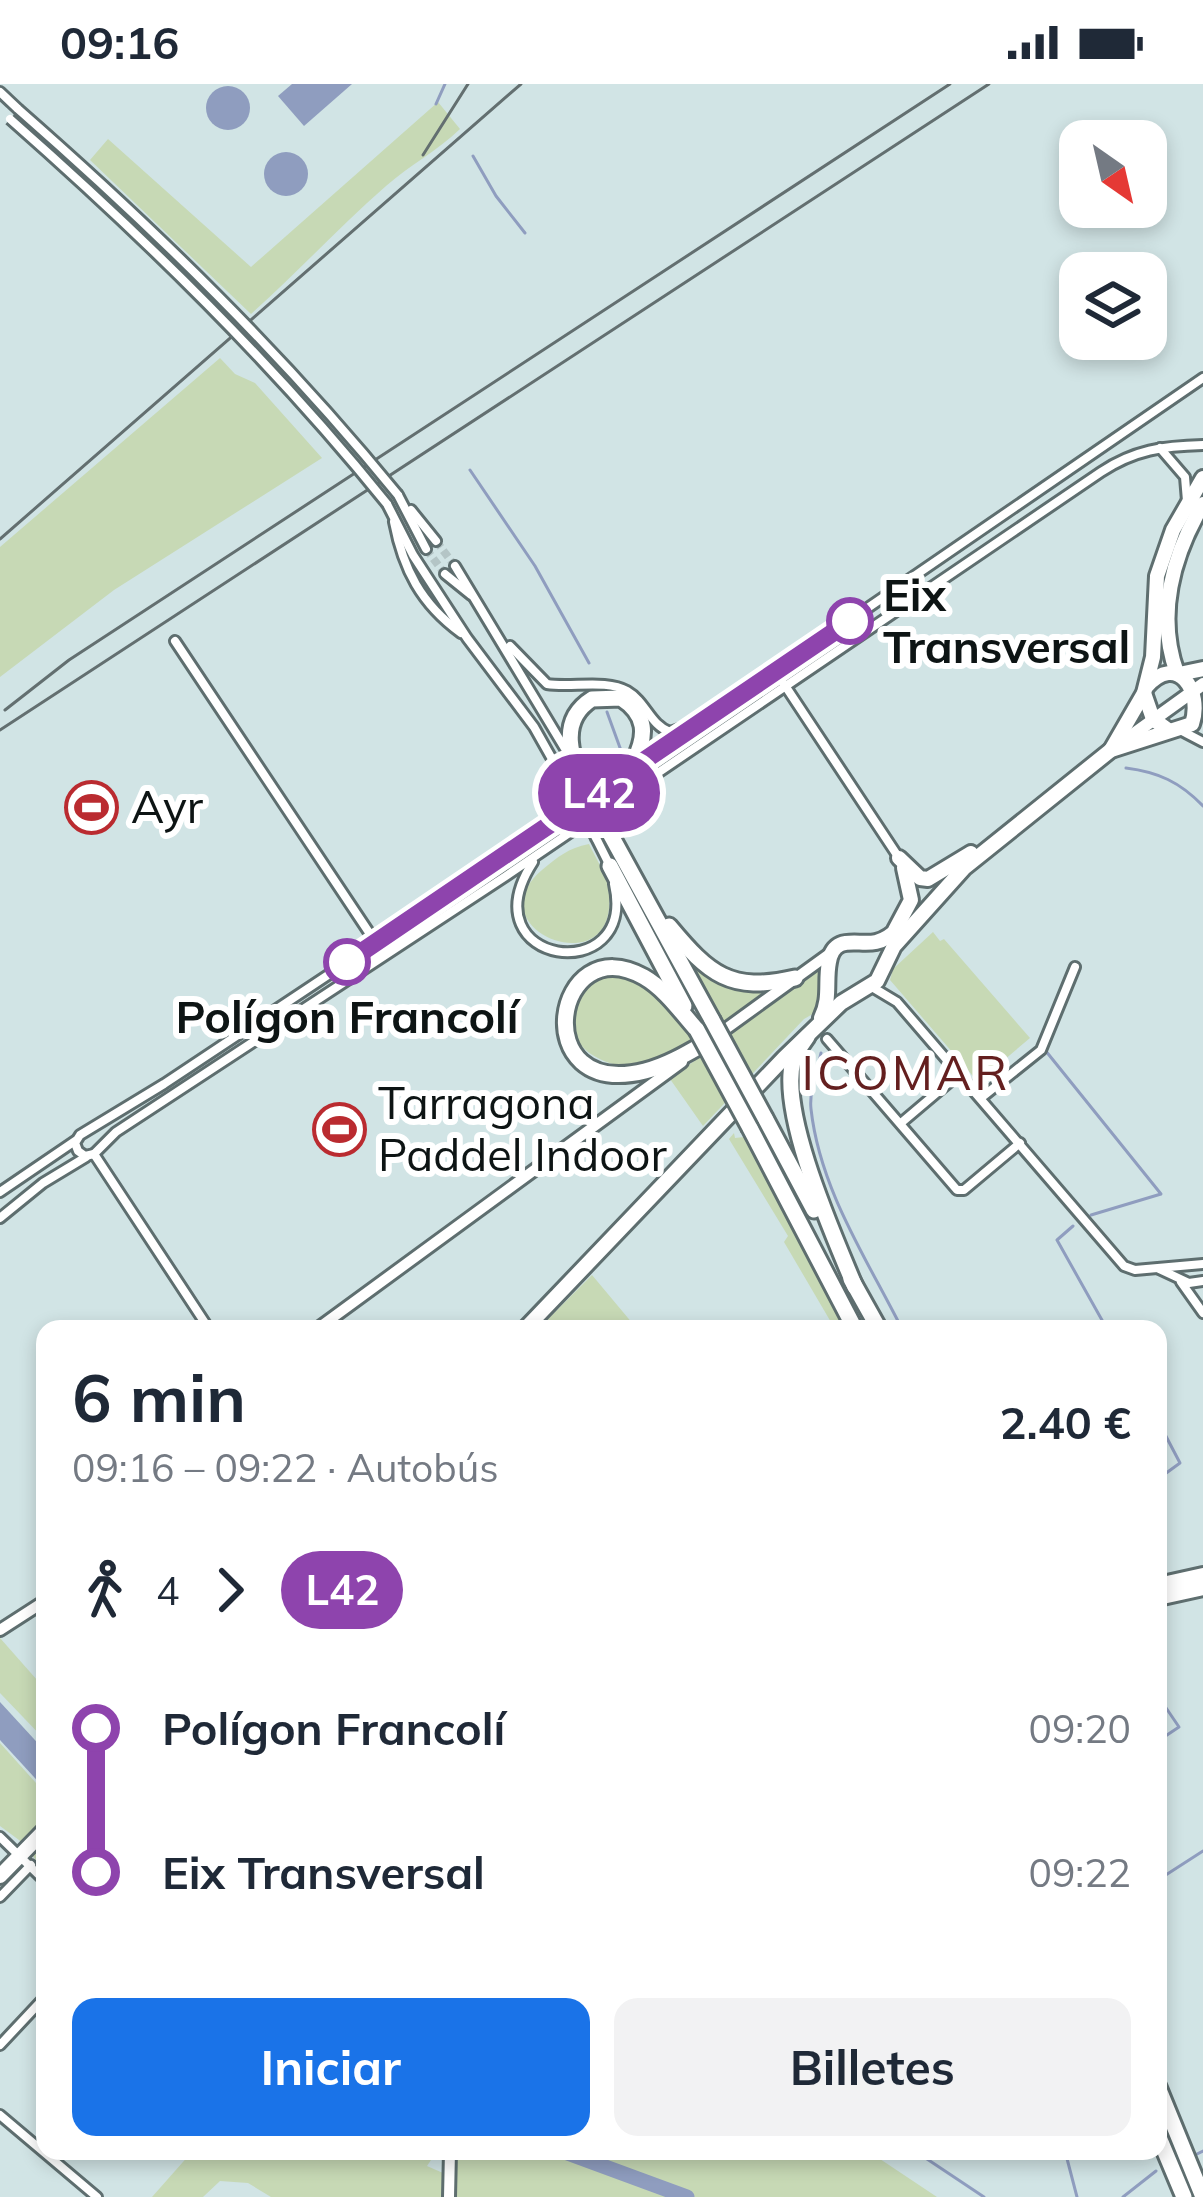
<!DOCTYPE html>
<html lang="es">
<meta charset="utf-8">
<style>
:root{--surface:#fff;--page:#f2f2f3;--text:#1f2937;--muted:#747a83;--accent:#1a73e8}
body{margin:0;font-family:Mulish,sans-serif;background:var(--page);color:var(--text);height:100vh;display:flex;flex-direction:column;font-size:45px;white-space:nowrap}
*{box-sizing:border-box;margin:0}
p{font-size:39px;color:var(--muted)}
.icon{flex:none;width:66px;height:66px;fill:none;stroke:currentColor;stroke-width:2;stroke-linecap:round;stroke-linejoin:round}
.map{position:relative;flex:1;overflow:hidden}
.sheet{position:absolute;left:36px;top:1236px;width:1131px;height:840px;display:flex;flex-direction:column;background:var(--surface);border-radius:24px;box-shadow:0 6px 18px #0003}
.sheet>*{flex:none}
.badge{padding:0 24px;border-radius:39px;font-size:42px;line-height:78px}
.needle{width:78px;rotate:146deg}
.fabs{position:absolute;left:1059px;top:36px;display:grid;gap:24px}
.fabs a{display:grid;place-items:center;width:108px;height:108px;border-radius:24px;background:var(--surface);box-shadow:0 6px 18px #0003;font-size:60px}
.map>.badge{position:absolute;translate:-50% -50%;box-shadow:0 0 0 6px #fff}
.legs{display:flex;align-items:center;gap:18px;height:132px;padding:0 36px;font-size:39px}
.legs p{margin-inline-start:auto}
.head{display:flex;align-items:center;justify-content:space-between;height:204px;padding:0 36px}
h1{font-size:66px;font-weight:700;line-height:90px}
.primary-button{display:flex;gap:24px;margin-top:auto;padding:24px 36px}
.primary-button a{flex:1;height:138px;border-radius:24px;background:var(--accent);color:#fff;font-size:48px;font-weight:700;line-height:138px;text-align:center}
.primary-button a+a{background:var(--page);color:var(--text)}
ul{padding:0 36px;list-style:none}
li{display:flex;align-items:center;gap:42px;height:144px;font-size:45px}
li i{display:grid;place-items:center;width:18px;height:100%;margin:0 15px;background:currentColor}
li i::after{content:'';width:30px;height:30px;margin:-15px;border:9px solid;border-radius:50%;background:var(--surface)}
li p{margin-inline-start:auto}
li:first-child i{background:linear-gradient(#0000 50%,currentColor 0)}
li:last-child i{background:linear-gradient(currentColor 50%,#0000 0)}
.status{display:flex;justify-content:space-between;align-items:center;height:84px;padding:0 60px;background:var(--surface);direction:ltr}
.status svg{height:33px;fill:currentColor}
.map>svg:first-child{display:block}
.green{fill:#c7d9b5}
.water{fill:#8f9dbf}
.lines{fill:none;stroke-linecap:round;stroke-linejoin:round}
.stream{stroke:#8f9dbf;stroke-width:3}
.river{stroke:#8f9dbf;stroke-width:15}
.minor-tunnel{stroke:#b4c5c6;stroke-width:8;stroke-dasharray:8 4;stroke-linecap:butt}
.minor-casing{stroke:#5e6e6f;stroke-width:14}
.tertiary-casing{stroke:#5e6e6f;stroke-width:16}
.secondary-casing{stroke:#5e6e6f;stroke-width:18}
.primary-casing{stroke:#5e6e6f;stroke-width:20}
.trunk-casing{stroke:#5e6e6f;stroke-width:20}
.motorway-casing{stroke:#5e6e6f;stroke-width:21}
.minor{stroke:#fff;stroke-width:8}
.tertiary{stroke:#fff;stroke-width:10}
.secondary{stroke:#fff;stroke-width:12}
.primary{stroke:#fff;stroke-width:14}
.trunk{stroke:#fff;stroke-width:14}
.motorway{stroke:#fff;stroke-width:15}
.rail{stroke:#636f70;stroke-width:3}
.minor-bridge-casing{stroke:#5e6e6f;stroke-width:14;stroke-linecap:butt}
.motorway-bridge-casing{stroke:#5e6e6f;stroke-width:21;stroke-linecap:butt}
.minor-bridge{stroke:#fff;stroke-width:8}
.motorway-bridge{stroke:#fff;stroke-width:15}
.line-1-casing{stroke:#fff;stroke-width:27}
.line-1{stroke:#8e44ad;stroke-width:18}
.stop-1-dot{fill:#fff;stroke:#8e44ad;stroke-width:6}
.labels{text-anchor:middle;stroke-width:12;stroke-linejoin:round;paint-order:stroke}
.stop-label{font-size:45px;font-weight:bold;fill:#0d1414;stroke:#fff;text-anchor:start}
.poi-label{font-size:45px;fill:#0d1414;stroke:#fff;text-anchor:start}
.neighbourhood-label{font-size:48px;letter-spacing:3px;fill:#641f1f;stroke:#fff}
</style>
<div class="status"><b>09:16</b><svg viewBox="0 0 49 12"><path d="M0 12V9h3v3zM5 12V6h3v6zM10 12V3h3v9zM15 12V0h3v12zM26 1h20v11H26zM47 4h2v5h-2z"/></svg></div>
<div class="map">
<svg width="1203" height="2113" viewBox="0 0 1203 2113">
<rect width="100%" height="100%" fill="#d1e4e5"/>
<g class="green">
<path d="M438,18L460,45C437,67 410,81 386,102C339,143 297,189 251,230L90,76L108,55L251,183Z"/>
<path d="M220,274L235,290L255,299L322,374L114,506L0,593V463Z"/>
<path d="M589,760C595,773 606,789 608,803C625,906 470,847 542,786C558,773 568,764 589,760Z"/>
<path d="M933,848L940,857L944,855L1030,954L978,998L890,896L893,885Z"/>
<path d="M686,873C712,896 733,909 769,904C730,933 689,970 641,980C625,984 610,981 596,973C531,938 610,823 688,949L716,929Z"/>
<path d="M821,883L825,900L818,927L804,935L703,1042L670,995Z"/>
<path d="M734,1049L735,1054L744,1053L845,1245H835L784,1158L788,1152L729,1055Z"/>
<path d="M592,1191L633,1240L648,1241V1245H538Z"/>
<path d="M0,1554L45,1605V1656L0,1609Z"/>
<path d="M0,1659L45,1709V1787L19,1756L0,1742Z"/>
<path d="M189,2067H437L427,2082L443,2089V2067H868L937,2113H271L248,2099L220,2097L203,2113H152L190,2070Z"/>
</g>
<g class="water">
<path d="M292,0H352L304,42L278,12Z"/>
<circle cx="228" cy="24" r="22"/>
<circle cx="286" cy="90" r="22"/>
<path d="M0,1618L45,1667V1705L0,1656Z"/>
</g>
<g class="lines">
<g class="stream">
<path d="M436,20L445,0"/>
<path d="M473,72L496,112L525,149"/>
<path d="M470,386L535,482L589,579"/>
<path d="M607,628L623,672"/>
<path d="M1126,684C1158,688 1180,698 1203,722"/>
<path d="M1045,966L1161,1110L1091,1131"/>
<path d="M821,969C817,986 809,1008 811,1025C820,1106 867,1175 902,1245"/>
<path d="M1073,1142L1057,1156L1107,1245"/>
<path d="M1158,1337L1180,1379L1158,1395"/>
<path d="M1158,1612L1179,1643L1158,1657"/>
<path d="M1158,1796L1203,1767"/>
<path d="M915,2067L984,2113"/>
<path d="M1065,2067L1077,2113"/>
<path d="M1197,2070L1203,2067"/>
<path d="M1123,2113L1156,2087"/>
</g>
<path class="river" d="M562,2067L687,2113"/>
<g class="minor-tunnel">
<path d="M436,457L455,482"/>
<path d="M426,465L445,490"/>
</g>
<defs>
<g id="minor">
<path d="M0,8L18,25"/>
<path d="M1160,364L1185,393L1187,417"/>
<path d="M398,411L426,465"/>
<path d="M387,420L413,471L467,554L534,643L574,714"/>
<path d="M411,426L436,457"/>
<path d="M394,438C403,485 421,520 461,549"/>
<path d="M455,482L567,668"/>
<path d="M445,490L471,511"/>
<path d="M175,557L376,859"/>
<path d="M510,562L547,600C570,604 607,595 627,607C646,618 650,641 670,648"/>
<path d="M784,600L899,774"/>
<path d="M1182,647L1203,658"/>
<path d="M638,674L667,654L670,648L690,641"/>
<path d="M596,754L609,780"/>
<path d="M533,778C466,882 638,905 614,800"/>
<path d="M872,903L897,918L1124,1182L1135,1186L1203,1180"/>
<path d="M827,955L957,1106H964L1020,1059"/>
<path d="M981,1014L1041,966L1075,883"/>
<path d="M901,1039L959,990"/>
<path d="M94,1070L85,1072L78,1067L75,1059L80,1051L164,1000L471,796L1203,294"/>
<path d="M94,1070L116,1048L506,792L1101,388C1134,366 1163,362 1203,361"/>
<path d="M94,1070L209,1245"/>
<path d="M0,1108L75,1057"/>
<path d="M0,1134L43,1099L86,1073"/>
<path d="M1159,1185L1189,1199L1203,1197"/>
<path d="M1181,1198L1203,1229"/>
<path d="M0,1753L45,1797"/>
<path d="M0,1813L31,1781"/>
<path d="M0,1961L45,1913"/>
<path d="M0,2031L97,2113"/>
</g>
<g id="tertiary">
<path d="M716,952L832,868"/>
<path d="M317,1245L682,978"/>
<path d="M0,1546L45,1517"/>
<path d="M449,2113L450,2067"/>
</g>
<path id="secondary" d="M1117,662L1203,600"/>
<g id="primary">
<path d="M1177,589C1156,532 1172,472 1203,420"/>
<path d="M1179,590L1203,585"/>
<path d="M1144,609L1153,635L1168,646"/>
<path d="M1111,666L1144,609L1153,573L1157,492L1173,446L1203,394"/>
<path d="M899,774L920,794L928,795L971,769"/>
<path d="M895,846L911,816L904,784"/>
<path d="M821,934C831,914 825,898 829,878C834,849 858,862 876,858C885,856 893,850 900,843"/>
<path d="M525,1245L784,974L841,919L877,897L894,862L964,784L1111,666L1192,640C1203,608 1178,567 1146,603"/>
<path d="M0,1792L45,1746"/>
</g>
<g id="trunk">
<path d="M1158,1501L1203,1491"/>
<path d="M1158,1514L1203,1504"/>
</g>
<g id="motorway">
<path d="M587,706C571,676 557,637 592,615L621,614C647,631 647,651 634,677"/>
<path d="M608,746L712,936"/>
<path d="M610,782L684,922"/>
<path d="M669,842C709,890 730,909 795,894"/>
<path d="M697,946C681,928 665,905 644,893C554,842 525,1017 645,987C669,981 691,967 712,955"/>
<path d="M807,953C802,960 796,968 793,977C779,1030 834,1152 855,1203"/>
<path d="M765,1034L814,1126"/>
<path d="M750,1044L855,1245"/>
<path d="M851,1195L879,1245"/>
<path d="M1158,2003L1203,2113"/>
<path d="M1158,2051L1184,2113"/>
</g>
</defs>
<use href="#minor" class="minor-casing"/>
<use href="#tertiary" class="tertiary-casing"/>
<use href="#secondary" class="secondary-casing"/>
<use href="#primary" class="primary-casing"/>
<use href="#trunk" class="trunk-casing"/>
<use href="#motorway" class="motorway-casing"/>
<use href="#minor" class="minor"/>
<use href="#tertiary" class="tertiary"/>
<use href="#secondary" class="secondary"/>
<use href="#primary" class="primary"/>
<use href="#trunk" class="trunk"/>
<use href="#motorway" class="motorway"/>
<g class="rail">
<path d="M423,71L468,0"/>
<path d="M0,455L521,0"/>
<path d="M5,626L69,576L950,0"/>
<path d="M0,646L989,0"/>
</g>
<defs>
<g id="minor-bridge">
<path d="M18,25C155,145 283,270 398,411"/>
<path d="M10,35C145,154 273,279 387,420"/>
<path d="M574,714L596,754"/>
</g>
<g id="motorway-bridge">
<path d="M587,706L608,746"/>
<path d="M712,936L765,1034"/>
<path d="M697,946L750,1044"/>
</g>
</defs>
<use href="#minor-bridge" class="minor-bridge-casing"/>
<use href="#motorway-bridge" class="motorway-bridge-casing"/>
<use href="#minor-bridge" class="minor-bridge"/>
<use href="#motorway-bridge" class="motorway-bridge"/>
</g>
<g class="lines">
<defs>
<path id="line-1" d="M347,878L850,537"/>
</defs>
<use href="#line-1" class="line-1-casing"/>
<use href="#line-1" class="line-1"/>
</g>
<defs>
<symbol id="stadium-ring" viewBox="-11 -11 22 22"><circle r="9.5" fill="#fff" stroke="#ba2b30" stroke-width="1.5"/><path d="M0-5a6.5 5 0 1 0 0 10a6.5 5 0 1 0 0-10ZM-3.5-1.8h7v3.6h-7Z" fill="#ba2b30"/></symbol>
</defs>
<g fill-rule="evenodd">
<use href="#stadium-ring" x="62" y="694" width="59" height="59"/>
<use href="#stadium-ring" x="310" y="1016" width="59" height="59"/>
</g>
<g class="stop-1-dot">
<circle cx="850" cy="537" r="21"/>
<circle cx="347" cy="878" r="21"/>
</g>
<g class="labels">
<g class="stop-label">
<text x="883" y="527">Eix<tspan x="883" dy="52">Transversal</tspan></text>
<text x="347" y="949" text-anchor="middle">Polígon Francolí</text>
</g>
<g class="poi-label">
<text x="131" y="739">Ayr</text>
<text x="378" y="1035">Tarragona<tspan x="378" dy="52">Paddel Indoor</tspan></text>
</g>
<g class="neighbourhood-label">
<text x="906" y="1006">ICOMAR</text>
</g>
</g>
</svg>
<div class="fabs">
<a><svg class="needle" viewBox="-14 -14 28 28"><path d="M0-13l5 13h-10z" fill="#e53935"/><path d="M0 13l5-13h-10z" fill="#747a83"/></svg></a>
<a><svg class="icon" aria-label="layers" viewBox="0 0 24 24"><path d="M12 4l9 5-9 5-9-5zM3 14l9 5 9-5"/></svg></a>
</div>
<b class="badge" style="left:599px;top:709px;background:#8e44ad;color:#fff">L42</b>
<section class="sheet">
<div class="head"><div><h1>6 min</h1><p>09:16 – 09:22 · Autobús</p></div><b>2.40 €</b></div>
<div class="legs"><svg class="icon" aria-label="walk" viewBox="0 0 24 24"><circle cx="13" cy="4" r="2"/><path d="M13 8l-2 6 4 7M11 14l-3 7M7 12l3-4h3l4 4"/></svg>4<svg class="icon" aria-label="forward" viewBox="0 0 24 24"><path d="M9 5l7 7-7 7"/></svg><b class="badge" style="background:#8e44ad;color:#fff">L42</b></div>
<ul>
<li><i style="color:#8e44ad"></i><b>Polígon Francolí</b><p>09:20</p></li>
<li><i style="color:#8e44ad"></i><b>Eix Transversal</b><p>09:22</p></li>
</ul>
<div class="primary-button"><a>Iniciar</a><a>Billetes</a></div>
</section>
</div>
